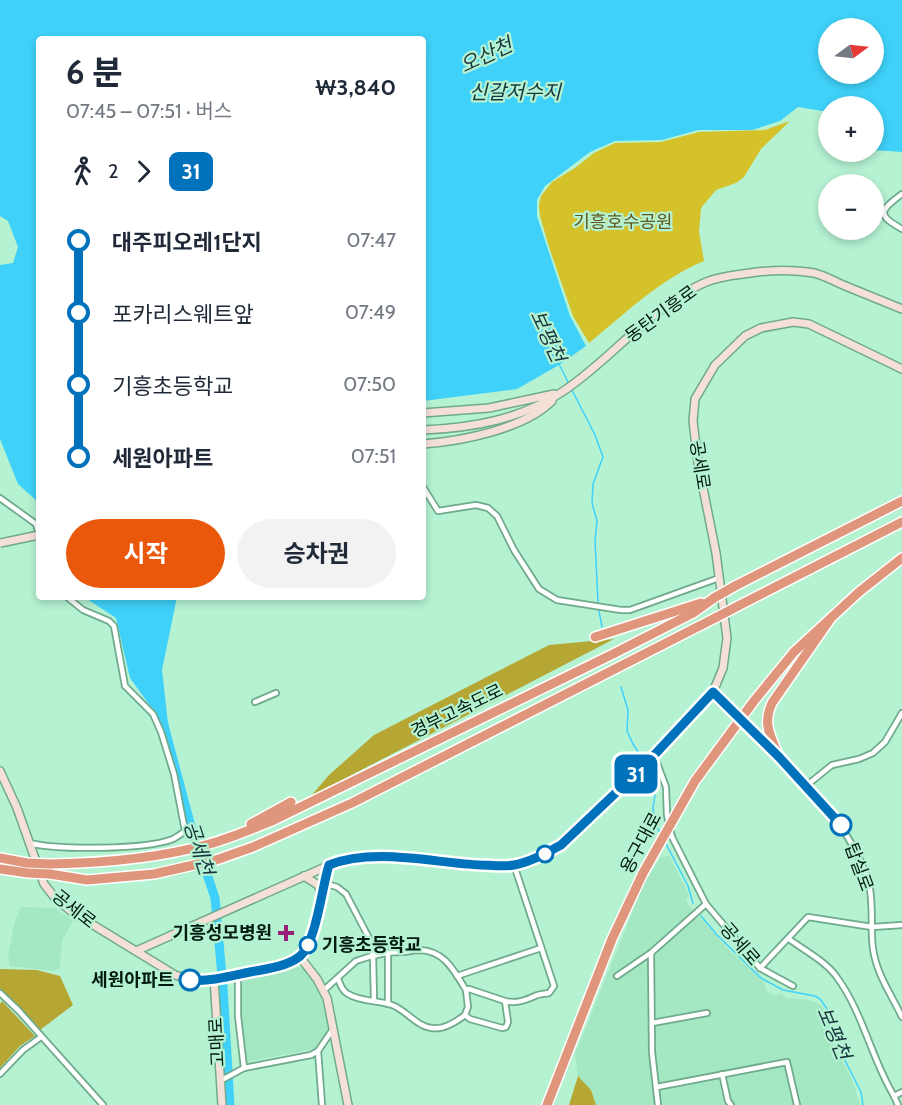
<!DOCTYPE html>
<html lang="ko">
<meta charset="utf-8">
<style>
:root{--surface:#fff;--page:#f2f2f3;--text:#1f2937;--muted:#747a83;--accent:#ea580c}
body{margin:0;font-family:Cabin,"Noto Sans KR",sans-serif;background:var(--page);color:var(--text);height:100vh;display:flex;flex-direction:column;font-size:22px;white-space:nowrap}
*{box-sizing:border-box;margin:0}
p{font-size:20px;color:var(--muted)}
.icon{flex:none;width:33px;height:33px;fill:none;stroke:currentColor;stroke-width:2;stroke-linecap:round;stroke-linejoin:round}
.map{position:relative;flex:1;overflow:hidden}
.sheet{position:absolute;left:36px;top:36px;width:390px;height:564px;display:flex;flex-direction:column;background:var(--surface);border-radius:6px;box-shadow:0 3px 9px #0003}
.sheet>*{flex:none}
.badge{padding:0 12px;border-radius:9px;font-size:21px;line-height:39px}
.needle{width:39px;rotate:75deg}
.controls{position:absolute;left:818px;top:18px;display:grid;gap:12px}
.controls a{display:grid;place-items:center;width:66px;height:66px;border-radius:50%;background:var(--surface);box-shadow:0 3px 9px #0003;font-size:30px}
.map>.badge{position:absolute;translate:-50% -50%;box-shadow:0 0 0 3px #fff}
.legs{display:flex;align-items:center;gap:9px;height:66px;padding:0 30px;font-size:20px}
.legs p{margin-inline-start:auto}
.overview{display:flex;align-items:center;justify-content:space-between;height:102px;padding:0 30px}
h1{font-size:33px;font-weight:700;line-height:45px}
.action{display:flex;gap:12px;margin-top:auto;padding:12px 30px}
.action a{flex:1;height:69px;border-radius:36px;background:var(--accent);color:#fff;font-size:24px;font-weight:700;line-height:69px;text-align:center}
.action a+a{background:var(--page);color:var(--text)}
ul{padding:0 30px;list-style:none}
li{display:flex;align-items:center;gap:21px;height:72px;font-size:22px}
li i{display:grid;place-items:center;width:9px;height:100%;margin:0 8px;background:currentColor}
li i::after{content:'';width:15px;height:15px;margin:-8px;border:4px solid;border-radius:50%;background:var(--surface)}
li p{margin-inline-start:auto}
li:first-child i{background:linear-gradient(#0000 50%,currentColor 0)}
li:last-child i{background:linear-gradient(currentColor 50%,#0000 0)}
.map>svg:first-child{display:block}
.built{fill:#a3e7c3}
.green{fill:#d5c129}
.forest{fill:#b6a634}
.water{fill:#3fd1f9;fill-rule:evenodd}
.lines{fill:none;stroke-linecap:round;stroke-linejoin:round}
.stream{stroke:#3fd1f9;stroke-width:1.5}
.river{stroke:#3fd1f9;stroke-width:9}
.street-casing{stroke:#6faa8c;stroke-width:8}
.secondary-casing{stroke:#6faa8c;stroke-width:10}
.highway-casing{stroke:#fff;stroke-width:12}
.street{stroke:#fff;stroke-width:4.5}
.secondary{stroke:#f5e0d8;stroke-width:7}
.highway{stroke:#df967c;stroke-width:9}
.secondary-bridge-casing{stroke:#6faa8c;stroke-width:10;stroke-linecap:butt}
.highway-bridge-casing{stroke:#fff;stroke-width:12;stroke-linecap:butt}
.secondary-bridge{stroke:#f5e0d8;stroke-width:7}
.highway-bridge{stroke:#df967c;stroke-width:9}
.line-1-casing{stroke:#fff;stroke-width:14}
.line-1{stroke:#0072bc;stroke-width:9}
.stop-1-dot{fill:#fff;stroke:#0072bc;stroke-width:3}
.poi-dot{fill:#981e78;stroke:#b5f2d2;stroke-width:2}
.labels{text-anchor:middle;stroke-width:4.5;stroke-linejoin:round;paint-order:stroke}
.park-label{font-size:18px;fill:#60581e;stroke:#b5f2d2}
.street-label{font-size:18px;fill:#031b10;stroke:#b5f2d2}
.poi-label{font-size:18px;font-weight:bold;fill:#031b10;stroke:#b5f2d2;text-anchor:end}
.stop-label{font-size:18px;font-weight:bold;fill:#031b10;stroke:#b5f2d2;text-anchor:start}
.water-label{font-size:20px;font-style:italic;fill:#18363f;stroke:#b5f2d2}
</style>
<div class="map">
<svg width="902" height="1105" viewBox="0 0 902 1105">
<rect width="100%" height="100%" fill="#b5f2d2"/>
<g class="built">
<path d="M669,856L686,888L689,896L686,900L689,906L727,948L764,982L766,991L774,995L781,994L786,998L809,1000L821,1005L825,1012L828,1034L853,1082L860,1105H596L591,1090L578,1076L575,1054L643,886L660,858Z"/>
<path d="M21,907L55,908L73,921L62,940L60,968L53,971L10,966L8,955L15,921Z"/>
<path d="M298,967L305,969L320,994L329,1028L322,1042L314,1049L246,1062L242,1026L240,986L243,979Z"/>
</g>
<path class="green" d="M790,121L761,149L744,177L736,183L716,190L701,208L699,232L704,261C660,279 626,313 589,343L573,316L550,250L540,216L539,205L541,196L552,182L575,168L594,153L615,143L661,142L699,132L765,130Z"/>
<g class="forest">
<path d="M614,639L311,796L329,775L374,735L549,645Z"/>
<path d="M0,969L37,970L60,976L73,1005L40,1030L0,988Z"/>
<path d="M2,1001L35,1036L20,1046L0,1068V1004Z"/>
<path d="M578,1076L591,1090L596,1105H569Z"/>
</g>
<g class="water">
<path d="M0,0H902V152L873,150V106H828V112L798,107L780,121L752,130H698L662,140L615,141L590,152L545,186L537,200V216L570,316L586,346L559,365L517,389L423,401V39H39V503L18,484L0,439V265L13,263L18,247L8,221L0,216ZM828,28H873V74H828Z"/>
<path d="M84,597H177L162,670L169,732L130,678L116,618Z"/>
</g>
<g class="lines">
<g class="stream">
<path d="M559,364L569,384"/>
<path d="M571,388L595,435L603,457L593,484L592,503L597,521L595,541L598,602"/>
<path d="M599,611L602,627"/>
<path d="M621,687L628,710L627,731L633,744L645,762"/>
<path d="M648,765L657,782L653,808L655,823L661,835"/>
<path d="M665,842L688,886L693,903"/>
<path d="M701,916L717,935L761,978L783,990L815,996L820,999L827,1009L830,1031L861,1092L863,1105"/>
</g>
<path class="river" d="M161,714L190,823L215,898L223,987L230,1105"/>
<defs>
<g id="street">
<path d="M902,194C879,211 877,215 902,229"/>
<path d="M423,487L438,511L476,505L488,508L497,516L514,550L539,589L557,600L621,610H630L719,578"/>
<path d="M0,498L36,524L39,535"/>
<path d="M713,692L773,751"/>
<path d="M255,702L276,693"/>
<path d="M654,755L666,787L667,815L672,837L706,904L760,968L793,986"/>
<path d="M779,757C815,795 855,833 869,884C874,905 870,928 873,949C877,975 891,994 902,1017"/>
<path d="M806,786L832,765L859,759L873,753L885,742L902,713"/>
<path d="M29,843C58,850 145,850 173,839C177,837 181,834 185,831L174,774L161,732L153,714L125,686L114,626L109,621L83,610L67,597"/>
<path d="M323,883L337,887L346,894L369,938L373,956L374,1001"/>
<path d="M789,939C804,950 825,961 836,976C863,1012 871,1058 894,1096"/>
<path d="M651,953L652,1052L658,1105"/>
<path d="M760,968L808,917L872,927L902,925"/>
<path d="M238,975V1016L244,1068L311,1055L318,1051L322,1105"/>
<path d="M457,976L541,948"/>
<path d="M617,976L652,952L706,904"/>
<path d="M323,991L356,961C370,956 386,952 401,952C407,952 414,950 420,950C445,951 454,971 466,990L469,989L505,1001L508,1022L506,1027L502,1028L470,1019L465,1015C456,1022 444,1030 432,1028C417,1027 406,1010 392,1005C378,1000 361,1002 348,994C341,990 341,985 338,979"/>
<path d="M0,993L18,1010L103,1105"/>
<path d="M505,1001C516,1004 526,1000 535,996C539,994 545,994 549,993L554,986L514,865"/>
<path d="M388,1004V953"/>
<path d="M465,1015L468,1007L466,990"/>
<path d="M652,1023L707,1013"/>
<path d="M318,1051L333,1029"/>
<path d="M0,1074L23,1050L41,1037"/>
<path d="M722,1074L728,1101L731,1105"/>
<path d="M220,1081L244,1068"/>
<path d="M657,1087L787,1062L797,1105"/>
<path d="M898,1105L894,1096L902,1092"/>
</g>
<g id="secondary">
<path d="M423,413L489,408L554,394"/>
<path d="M423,430C473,428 523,419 565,390C614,357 651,306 706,282C720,276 735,275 750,273C771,270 793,269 814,273C823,275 834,281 843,285C863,293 882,301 902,309"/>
<path d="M423,444C462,441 524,429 552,401"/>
<path d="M0,771L17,808L44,884L55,898L72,912L175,975L192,980H205C234,975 297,973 310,942C320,918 321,890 329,865"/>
<path d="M304,876L318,885L321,892"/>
<path d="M136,951L341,860L388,857L456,863L514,865L537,858L561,845L584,824L644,766L713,692L723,668L727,638L716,553L698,463L693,421L695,399L715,365L745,336L761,328L793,322L809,324L902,369"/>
<path d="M300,957L317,979L327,998L348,1105"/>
<path d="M214,978L222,1105"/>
</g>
<g id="highway">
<path d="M735,586L902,501"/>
<path d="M738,606L902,522"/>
<path d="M595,637L701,603"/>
<path d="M794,652L859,592L902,558"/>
<path d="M779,757C771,736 762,725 772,703L831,618"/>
<path d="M251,824L291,802"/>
<path d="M0,858L27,863"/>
<path d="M50,864C103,863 157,859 209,844C231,838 252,829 274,820L615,653L693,613L714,598"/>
<path d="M0,869L28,873"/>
<path d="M50,874L87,880L154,874L216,860L253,847L352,803L717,617"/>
<path d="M547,1105L612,939L643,873"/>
</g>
</defs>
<use href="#street" class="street-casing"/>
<use href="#secondary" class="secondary-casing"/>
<use href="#highway" class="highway-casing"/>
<use href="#street" class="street"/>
<use href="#secondary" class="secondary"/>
<use href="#highway" class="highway"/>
<defs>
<path id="secondary-bridge" d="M0,543L39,535"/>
<g id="highway-bridge">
<path d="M714,598L735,586"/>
<path d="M717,617L738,606"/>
<path d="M27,863L50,864"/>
<path d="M28,873L50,874"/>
<path d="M643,873L695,781L754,701L794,652"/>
</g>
</defs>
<use href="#secondary-bridge" class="secondary-bridge-casing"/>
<use href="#highway-bridge" class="highway-bridge-casing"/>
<use href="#secondary-bridge" class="secondary-bridge"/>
<use href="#highway-bridge" class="highway-bridge"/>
</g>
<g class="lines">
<defs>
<path id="line-1" d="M190,980C209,982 231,976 250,972C266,969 285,967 299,957C316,945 322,886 329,865C374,847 434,863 481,865C492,865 503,867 514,865C531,862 546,853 561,845L644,766L713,692L779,757L841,825"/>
</defs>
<use href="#line-1" class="line-1-casing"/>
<use href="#line-1" class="line-1"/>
</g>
<g class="stop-1-dot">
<circle cx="841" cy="825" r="10"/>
<circle cx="545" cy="854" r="8"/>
<circle cx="308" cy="945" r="8"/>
<circle cx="190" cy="980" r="10"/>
</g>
<path class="poi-dot" d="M283 924h6v6h6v6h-6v6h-6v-6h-6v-6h6z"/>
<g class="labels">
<g class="park-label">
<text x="623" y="228">기흥호수공원</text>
</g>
<g class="street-label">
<text transform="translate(661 314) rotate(-36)" y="6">동탄기흥로</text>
<text transform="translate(700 465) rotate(81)" y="6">공세로</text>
<text transform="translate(457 711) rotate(-26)" y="6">경부고속도로</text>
<text transform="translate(641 843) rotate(-62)" y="6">용구대로</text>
<text transform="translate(859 867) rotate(70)" y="6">탑실로</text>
<text transform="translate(74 909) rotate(38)" y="6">공세로</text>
<text transform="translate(740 944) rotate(49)" y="6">공세로</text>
<text transform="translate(217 1042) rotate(-93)" y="6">고매로</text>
</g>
<g class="poi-label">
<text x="272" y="939">기흥성모병원</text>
</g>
<g class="stop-label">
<text x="322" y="951">기흥초등학교</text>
<text x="174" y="986" text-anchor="end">세원아파트</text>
</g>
<g class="water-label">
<text transform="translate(486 55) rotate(-25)" y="7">오산천</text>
<text x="515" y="99">신갈저수지</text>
<text transform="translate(548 336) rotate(65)" y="7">보평천</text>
<text transform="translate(199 848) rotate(72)" y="7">공세천</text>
<text transform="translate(834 1033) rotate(67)" y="7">보평천</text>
</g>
</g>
</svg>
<div class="controls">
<a><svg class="needle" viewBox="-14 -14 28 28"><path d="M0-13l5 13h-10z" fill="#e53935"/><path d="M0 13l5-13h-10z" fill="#747a83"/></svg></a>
<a>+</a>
<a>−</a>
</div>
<b class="badge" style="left:636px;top:774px;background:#0072bc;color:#fff">31</b>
<section class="sheet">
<div class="overview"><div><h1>6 분</h1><p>07:45 – 07:51 · 버스</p></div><b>₩3,840</b></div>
<div class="legs"><svg class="icon" aria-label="walk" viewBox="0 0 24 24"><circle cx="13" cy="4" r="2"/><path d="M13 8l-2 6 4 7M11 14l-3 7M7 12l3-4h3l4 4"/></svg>2<svg class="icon" aria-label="forward" viewBox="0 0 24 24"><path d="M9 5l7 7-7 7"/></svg><b class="badge" style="background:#0072bc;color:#fff">31</b></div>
<ul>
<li><i style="color:#0072bc"></i><b>대주피오레1단지</b><p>07:47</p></li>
<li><i style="color:#0072bc"></i><span>포카리스웨트앞</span><p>07:49</p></li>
<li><i style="color:#0072bc"></i><span>기흥초등학교</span><p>07:50</p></li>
<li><i style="color:#0072bc"></i><b>세원아파트</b><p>07:51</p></li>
</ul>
<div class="action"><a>시작</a><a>승차권</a></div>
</section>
</div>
